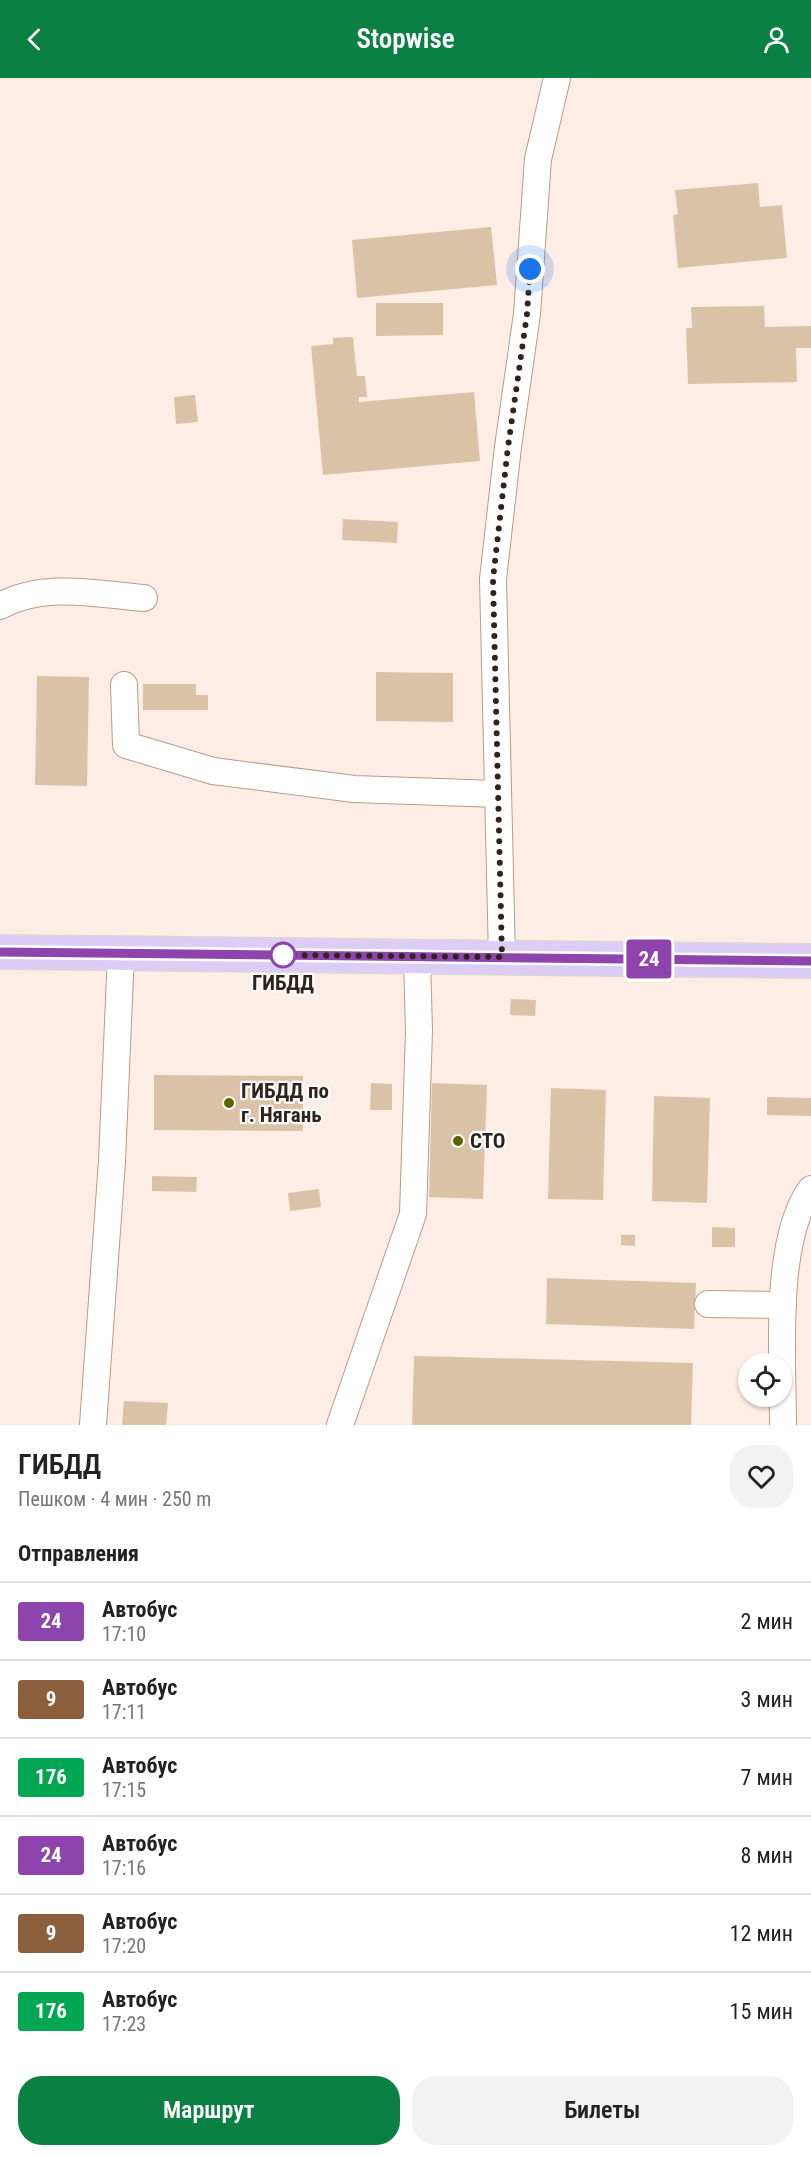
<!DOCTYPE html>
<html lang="ru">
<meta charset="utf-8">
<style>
:root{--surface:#fff;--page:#f2f2f2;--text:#222;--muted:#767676;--line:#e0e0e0;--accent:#0b8043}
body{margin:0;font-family:"Roboto Condensed",sans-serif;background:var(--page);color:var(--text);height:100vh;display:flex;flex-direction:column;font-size:22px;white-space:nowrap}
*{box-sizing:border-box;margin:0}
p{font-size:20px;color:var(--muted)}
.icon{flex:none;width:33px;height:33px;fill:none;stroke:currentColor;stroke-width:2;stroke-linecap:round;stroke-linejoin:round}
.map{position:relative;height:1347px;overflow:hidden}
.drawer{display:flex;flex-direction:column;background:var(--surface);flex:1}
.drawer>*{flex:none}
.badge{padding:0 12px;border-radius:4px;font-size:21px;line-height:39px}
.fabs{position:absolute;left:738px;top:1275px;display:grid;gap:12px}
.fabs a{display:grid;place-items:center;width:54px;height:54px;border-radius:50%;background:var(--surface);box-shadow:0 2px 4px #0004;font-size:30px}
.you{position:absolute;width:30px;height:30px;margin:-15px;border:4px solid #fff;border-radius:50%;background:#1a73e8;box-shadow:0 0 0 9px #1a73e833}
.map>.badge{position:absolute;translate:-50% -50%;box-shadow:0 0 0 3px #fff}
h2{padding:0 18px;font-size:22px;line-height:54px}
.round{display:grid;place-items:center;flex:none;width:63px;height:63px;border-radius:24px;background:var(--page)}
.summary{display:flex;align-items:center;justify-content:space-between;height:102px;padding:0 18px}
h1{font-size:28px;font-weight:600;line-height:45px}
.action{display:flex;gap:12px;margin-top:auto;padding:12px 18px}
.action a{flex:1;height:69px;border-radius:24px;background:var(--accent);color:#fff;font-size:24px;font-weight:600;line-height:69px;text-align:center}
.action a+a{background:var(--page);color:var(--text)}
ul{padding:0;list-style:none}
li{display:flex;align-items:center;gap:18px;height:78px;padding:0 18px;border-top:2px solid var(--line)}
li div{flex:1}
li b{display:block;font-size:22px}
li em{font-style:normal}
li .badge{min-width:66px;font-weight:700;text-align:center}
header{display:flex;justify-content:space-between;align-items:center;height:78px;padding:0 18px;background:var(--accent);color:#fff;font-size:27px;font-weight:600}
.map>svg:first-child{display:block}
.built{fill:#feede4;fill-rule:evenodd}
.building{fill:#dac2a7}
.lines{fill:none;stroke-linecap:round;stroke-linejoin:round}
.minor-casing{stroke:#ba9b88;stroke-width:28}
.major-casing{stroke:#dad7d6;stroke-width:36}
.minor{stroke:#fff;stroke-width:26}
.major{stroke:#dbcdf6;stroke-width:33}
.line-casing{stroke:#fff;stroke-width:14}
.line{stroke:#8e44ad;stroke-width:9}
.walk{stroke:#30231c;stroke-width:6;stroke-dasharray:0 10.8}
.stop-dot{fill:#fff;stroke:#8e44ad;stroke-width:3}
.poi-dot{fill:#5c6300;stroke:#fff;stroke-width:2}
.labels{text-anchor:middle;stroke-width:4.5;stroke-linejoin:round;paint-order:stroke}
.stop-label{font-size:21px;font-weight:bold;fill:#30231c;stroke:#fff}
.poi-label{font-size:21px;font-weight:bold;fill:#30231c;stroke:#fff;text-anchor:start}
</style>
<header><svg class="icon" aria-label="back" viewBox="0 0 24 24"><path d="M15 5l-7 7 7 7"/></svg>Stopwise<svg class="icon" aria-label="person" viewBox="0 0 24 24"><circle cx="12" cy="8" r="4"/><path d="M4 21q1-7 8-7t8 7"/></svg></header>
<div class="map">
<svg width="811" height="1347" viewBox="0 0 811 1347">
<rect width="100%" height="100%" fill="#fbfbfb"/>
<path class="built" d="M0,0H811V1347H0ZM748,1286H782V1318H748Z"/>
<g class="building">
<path d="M758,105L760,129L782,127L787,180L678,190L673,137L678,136L675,112Z"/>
<path d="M491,149L497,207L357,220L352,162Z"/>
<path d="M376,225H443V257L376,258Z"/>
<path d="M764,228L765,249L811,248V270H796L797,304L688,306L686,250H692L691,229Z"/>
<path d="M353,259L357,298H365L367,319H359V324L474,314L480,383L323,397L311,268L333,266V260Z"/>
<path d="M195,317L198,344L176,346L174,319Z"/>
<path d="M343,441L398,444L397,465L342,462Z"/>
<path d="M376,594L453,595V644L376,643Z"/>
<path d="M37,598L89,599L87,708L35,707Z"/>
<path d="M143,606H196V617H208V632H143Z"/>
<path d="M511,921L536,922L535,938L510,937Z"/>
<path d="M154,997L303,998V1053L154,1052Z"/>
<path d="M371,1005L392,1006V1032H370Z"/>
<path d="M432,1005L487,1007L483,1121L429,1119Z"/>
<path d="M551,1010L606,1012L603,1122L548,1121Z"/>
<path d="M654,1018L710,1020L707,1125L652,1123Z"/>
<path d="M767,1019L811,1020V1038L767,1037Z"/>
<path d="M152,1098L197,1099L196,1114L152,1113Z"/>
<path d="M319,1111L321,1129L290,1133L288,1115Z"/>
<path d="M712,1149L735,1150V1169H712Z"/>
<path d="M621,1157H635V1168L621,1167Z"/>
<path d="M547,1200L696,1205L694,1251L546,1246Z"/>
<path d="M414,1278L693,1285L691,1347H412Z"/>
<path d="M124,1323L168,1325L166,1347H122Z"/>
</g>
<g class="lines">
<defs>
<g id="minor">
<path d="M0,528C43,504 96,516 144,520"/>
<path d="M124,607L126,667L213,693L354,711L498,716"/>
<path d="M502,879L493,501L508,369L527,236L538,81L557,0"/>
<path d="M708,1226L783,1227"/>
<path d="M93,1347L112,1083L121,875"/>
<path d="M340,1347L413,1136L419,953L417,878"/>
<path d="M783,1347C783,1284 773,1162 811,1111"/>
</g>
<path id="major" d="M0,874L811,883"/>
</defs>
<use href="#minor" class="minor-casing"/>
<use href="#major" class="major-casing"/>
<use href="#minor" class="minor"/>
<use href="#major" class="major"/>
</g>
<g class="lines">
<defs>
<path id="line" d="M0,874L811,883"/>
</defs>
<use href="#line" class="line-casing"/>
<use href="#line" class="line"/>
<path class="walk" d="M283,877L502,879L493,501L508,369L527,236L530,191"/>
</g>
<circle class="stop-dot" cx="283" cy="877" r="12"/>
<g class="poi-dot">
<circle cx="229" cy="1025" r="6"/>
<circle cx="458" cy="1063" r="6"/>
</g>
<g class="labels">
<g class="stop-label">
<text x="283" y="912">ГИБДД</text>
</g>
<g class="poi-label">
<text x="241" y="1020">ГИБДД по<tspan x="241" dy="24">г. Нягань</tspan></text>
<text x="470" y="1070">СТО</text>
</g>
</g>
</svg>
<div class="fabs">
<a><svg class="icon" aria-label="locate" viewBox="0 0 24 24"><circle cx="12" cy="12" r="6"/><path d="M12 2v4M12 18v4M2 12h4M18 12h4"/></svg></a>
</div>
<div class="you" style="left:530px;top:191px"></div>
<b class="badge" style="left:649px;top:881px;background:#8e44ad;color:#fff">24</b>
</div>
<section class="drawer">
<div class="summary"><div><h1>ГИБДД</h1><p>Пешком · 4 мин · 250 m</p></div><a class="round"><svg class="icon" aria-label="heart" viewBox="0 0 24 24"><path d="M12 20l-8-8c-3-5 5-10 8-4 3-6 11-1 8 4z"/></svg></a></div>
<h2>Отправления</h2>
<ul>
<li><span class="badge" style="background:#8e44ad;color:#fff">24</span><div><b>Автобус</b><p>17:10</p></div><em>2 мин</em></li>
<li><span class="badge" style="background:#8b5e3c;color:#fff">9</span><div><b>Автобус</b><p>17:11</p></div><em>3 мин</em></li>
<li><span class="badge" style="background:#00a651;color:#fff">176</span><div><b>Автобус</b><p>17:15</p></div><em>7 мин</em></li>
<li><span class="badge" style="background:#8e44ad;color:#fff">24</span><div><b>Автобус</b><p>17:16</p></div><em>8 мин</em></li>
<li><span class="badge" style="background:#8b5e3c;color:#fff">9</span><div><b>Автобус</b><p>17:20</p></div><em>12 мин</em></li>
<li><span class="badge" style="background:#00a651;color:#fff">176</span><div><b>Автобус</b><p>17:23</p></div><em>15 мин</em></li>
</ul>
<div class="action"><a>Маршрут</a><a>Билеты</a></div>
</section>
